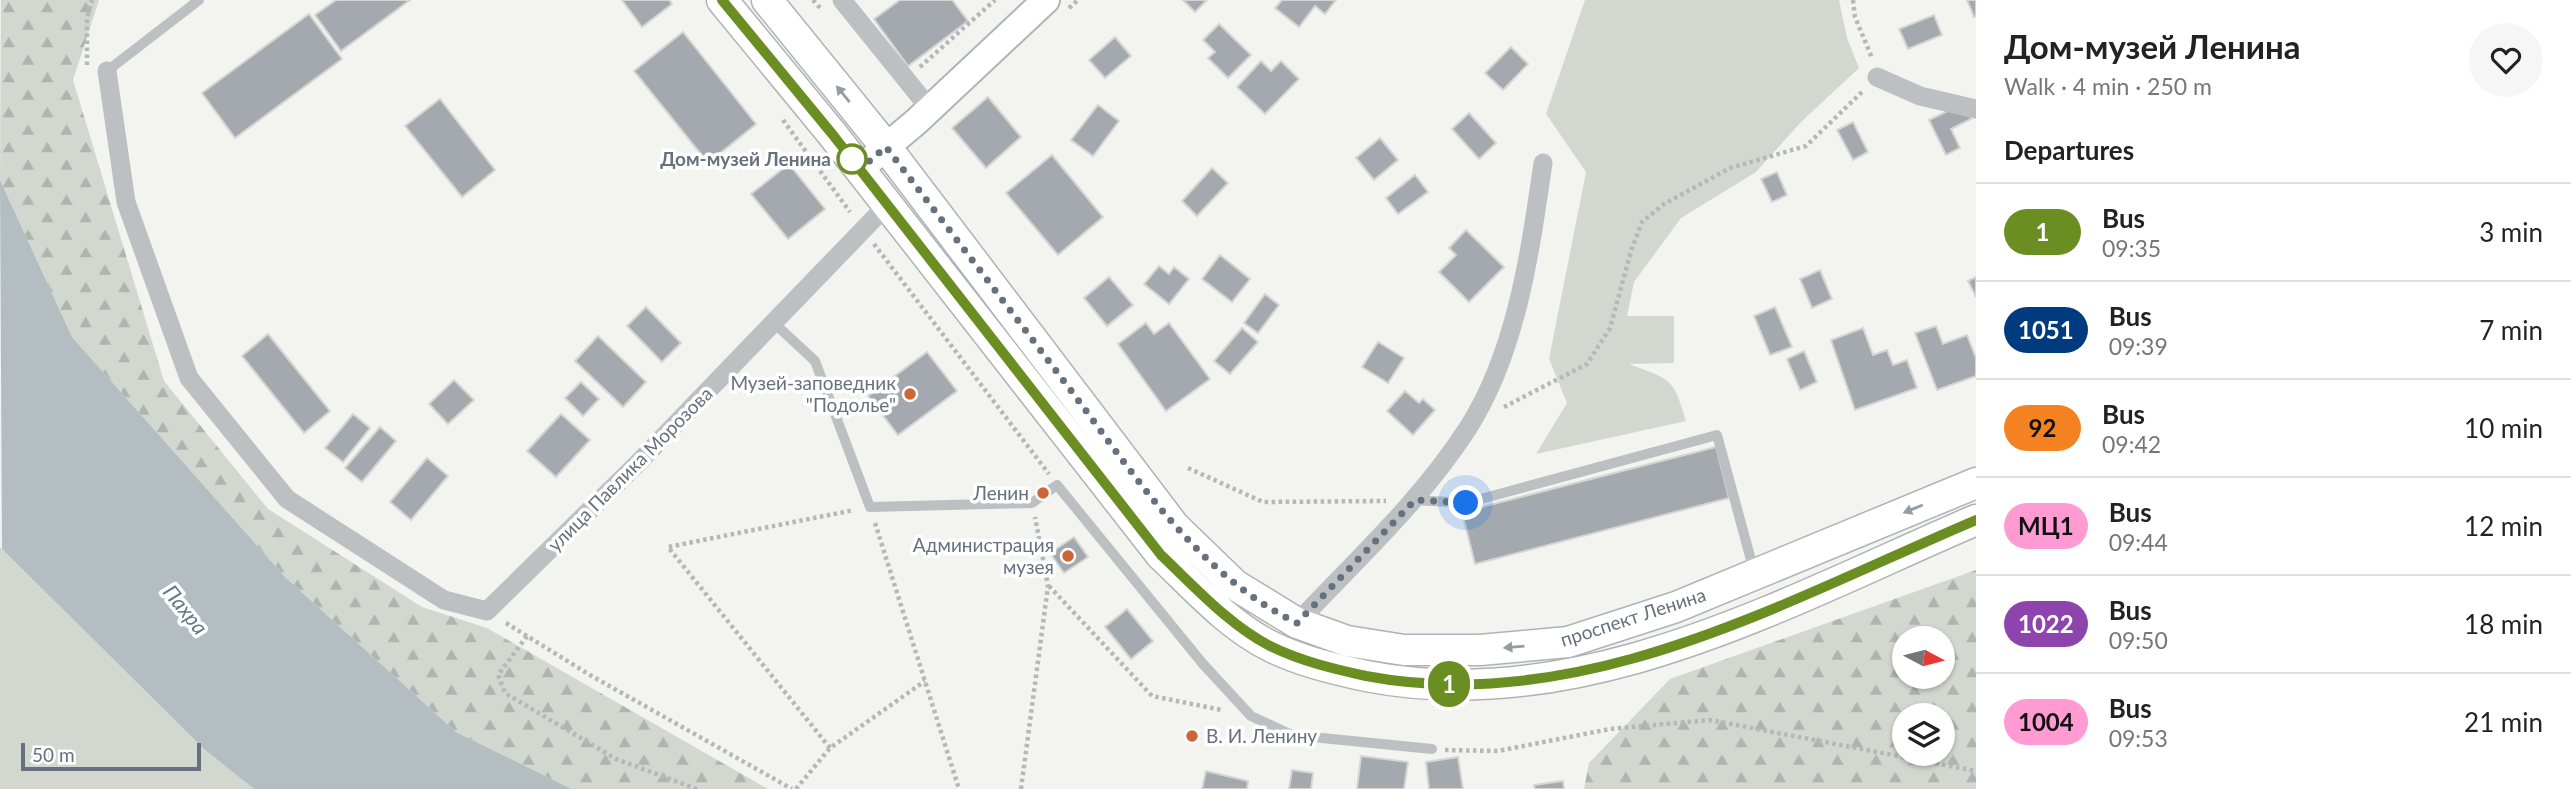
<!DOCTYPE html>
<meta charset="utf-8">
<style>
:root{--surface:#fff;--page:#f6f6f6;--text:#222;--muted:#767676;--line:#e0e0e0}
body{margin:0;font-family:Lato,sans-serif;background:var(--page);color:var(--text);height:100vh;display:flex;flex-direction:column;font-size:26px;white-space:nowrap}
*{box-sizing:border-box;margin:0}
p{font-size:23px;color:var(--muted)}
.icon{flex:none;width:38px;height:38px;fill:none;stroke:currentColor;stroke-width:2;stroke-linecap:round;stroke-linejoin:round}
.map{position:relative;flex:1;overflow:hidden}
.sheet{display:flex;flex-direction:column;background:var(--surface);width:595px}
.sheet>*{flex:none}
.badge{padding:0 14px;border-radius:23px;font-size:24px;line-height:46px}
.needle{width:46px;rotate:97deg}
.controls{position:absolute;left:1892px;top:626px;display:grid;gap:14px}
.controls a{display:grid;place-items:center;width:63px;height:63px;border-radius:50%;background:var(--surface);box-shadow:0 2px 5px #0004;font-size:35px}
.scale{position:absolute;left:21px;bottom:18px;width:180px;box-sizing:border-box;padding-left:7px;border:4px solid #66717d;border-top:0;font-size:19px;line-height:24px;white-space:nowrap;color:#66717d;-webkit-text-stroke:5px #fff;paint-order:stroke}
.you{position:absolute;width:35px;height:35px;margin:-18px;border:5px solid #fff;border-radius:50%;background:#1a73e8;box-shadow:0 0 0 10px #1a73e833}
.map>.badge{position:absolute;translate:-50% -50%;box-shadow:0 0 0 4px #fff}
h2{padding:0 28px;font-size:26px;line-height:63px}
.round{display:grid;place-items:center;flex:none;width:74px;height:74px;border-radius:37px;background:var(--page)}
.overview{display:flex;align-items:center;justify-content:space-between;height:119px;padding:0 28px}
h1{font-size:33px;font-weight:700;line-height:52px}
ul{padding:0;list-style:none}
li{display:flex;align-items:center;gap:21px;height:98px;padding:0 28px;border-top:2px solid var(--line)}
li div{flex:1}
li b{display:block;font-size:26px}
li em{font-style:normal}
li .badge{min-width:77px;font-weight:700;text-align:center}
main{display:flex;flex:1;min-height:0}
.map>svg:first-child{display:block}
.green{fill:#d2d8d0}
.forest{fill:url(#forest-firs);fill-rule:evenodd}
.water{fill:#b4bec2}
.building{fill:#a3a9ae;stroke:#d5d5d3;stroke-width:2}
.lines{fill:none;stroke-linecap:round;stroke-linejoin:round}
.secondary-casing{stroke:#b0b4b8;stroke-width:30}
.primary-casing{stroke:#afb2b6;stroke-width:33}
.path{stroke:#b5b7ba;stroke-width:4.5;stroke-dasharray:3.5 3.5;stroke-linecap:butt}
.lane{stroke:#bdc0c3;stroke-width:10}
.street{stroke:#bdc0c3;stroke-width:19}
.secondary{stroke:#fff;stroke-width:26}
.primary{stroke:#fff;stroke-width:30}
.oneway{fill:#949ca4}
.line-casing{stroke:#fff;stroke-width:16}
.line{stroke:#6b8e23;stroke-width:10}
.walk{stroke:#66717d;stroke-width:7;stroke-dasharray:0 12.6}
.stop-dot{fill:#fff;stroke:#6b8e23;stroke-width:3.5}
.poi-dot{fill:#cd6537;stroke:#fff;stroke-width:2.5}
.labels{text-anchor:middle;stroke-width:7;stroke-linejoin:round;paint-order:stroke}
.stop-label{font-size:19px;font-weight:bold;fill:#66717d;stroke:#fff;text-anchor:end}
.poi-label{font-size:19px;fill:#66717d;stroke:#fff;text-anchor:end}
.street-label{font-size:19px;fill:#66717d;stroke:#fff}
.water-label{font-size:21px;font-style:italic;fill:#677981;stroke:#fff}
</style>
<main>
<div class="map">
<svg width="1976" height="789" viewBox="0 0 1976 789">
<defs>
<pattern id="forest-firs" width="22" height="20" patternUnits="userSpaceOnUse" patternTransform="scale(1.75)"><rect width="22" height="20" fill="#d2d8d0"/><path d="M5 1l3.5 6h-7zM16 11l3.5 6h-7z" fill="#aeb4ae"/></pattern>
</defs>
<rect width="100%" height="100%" fill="#f3f3f0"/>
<g class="green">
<path d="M1585,0H1839L1847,38L1859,68L1801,122L1756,172L1681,218L1634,282L1627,316H1674V363L1629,364C1671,380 1673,377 1686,421L1536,454L1567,403L1549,359L1586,172L1546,114Z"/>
<path d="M0,547L205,750L254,789H0Z"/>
</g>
<g class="forest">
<path d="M1,0H99L73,80L164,381L268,509L422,607L487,628L768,789H572L456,732L285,577L72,337L0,180Z"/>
<path d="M1976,570V789H1584L1589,763L1670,679ZM1904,639H1942V677H1904ZM1904,716H1942V754H1904Z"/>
</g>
<path class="water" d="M0,180L72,337L285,577L456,732L572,789H254L205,750L2,549Z"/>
<g class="building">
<path d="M336,0H410L341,51L315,15Z"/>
<path d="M622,0H669L672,4L642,27Z"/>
<path d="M900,0H952L968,21L908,66L874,19Z"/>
<path d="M1183,0H1207L1195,12Z"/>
<path d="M1282,0H1336L1325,14L1315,6L1299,27L1275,8Z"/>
<path d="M1967,0H1976V16L1974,17Z"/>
<path d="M309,14L342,59L235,138L202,93Z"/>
<path d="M1934,15L1942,35L1908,49L1899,29Z"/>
<path d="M1219,24L1251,55L1228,78L1208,58L1215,52L1203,40Z"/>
<path d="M683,32L756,124L708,163L634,71Z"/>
<path d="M1115,37L1131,56L1105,78L1089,60Z"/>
<path d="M1511,47L1528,64L1503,90L1485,73Z"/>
<path d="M1261,61L1271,71L1281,61L1299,79L1265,114L1237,87Z"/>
<path d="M988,97L1021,137L986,168L952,128Z"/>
<path d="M440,99L495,170L462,197L405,126Z"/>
<path d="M1964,103L1971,119L1951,129L1960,148L1946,155L1929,120Z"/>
<path d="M1098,105L1119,121L1093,156L1071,140Z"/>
<path d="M1469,113L1496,143L1479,159L1452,129Z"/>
<path d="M1853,122L1868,152L1853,160L1837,130Z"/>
<path d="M1380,138L1398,160L1374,180L1356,158Z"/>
<path d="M1052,155L1103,217L1058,255L1006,193Z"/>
<path d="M789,164L825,209L788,239L751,194Z"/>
<path d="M1212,168L1228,183L1197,216L1182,201Z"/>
<path d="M1777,172L1787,195L1772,202L1761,179Z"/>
<path d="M1415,175L1428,192L1398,214L1386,198Z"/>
<path d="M1466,230L1504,267L1469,302L1439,272L1456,255L1449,248Z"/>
<path d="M1220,255L1250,279L1232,302L1202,279Z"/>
<path d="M1159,266L1169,274L1174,267L1189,279L1169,304L1144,284Z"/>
<path d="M1820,270L1832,299L1812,308L1800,279Z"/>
<path d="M1109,277L1133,305L1107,326L1084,298Z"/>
<path d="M1976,277V297L1968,281Z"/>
<path d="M1265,294L1279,305L1258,333L1244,323Z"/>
<path d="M646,307L681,343L662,362L627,326Z"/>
<path d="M1775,307L1792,347L1770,355L1754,316Z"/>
<path d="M1146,323L1154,334L1169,323L1210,379L1166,411L1118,344Z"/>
<path d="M1936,326L1943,344L1967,335L1976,358V376L1937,390L1915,333Z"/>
<path d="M1242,328L1258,342L1230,374L1214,361Z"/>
<path d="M1863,328L1873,355L1887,350L1893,365L1907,360L1917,388L1855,410L1831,340Z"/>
<path d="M268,334L330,411L304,433L242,356Z"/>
<path d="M598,336L646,382L623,407L575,361Z"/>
<path d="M1378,342L1404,358L1388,383L1362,367Z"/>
<path d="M1804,351L1817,382L1800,390L1787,359Z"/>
<path d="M927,352L957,391L898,435L868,396Z"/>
<path d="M454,380L474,400L448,424L429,404Z"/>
<path d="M581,382L599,399L583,416L565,398Z"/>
<path d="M1405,391L1419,403L1423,399L1435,410L1413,435L1387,411Z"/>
<path d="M353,414L370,428L343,462L325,448Z"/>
<path d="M561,414L590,440L556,477L527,451Z"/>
<path d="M380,427L396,441L362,482L345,468Z"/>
<path d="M1716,447L1729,498L1475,564L1462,512Z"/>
<path d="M427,458L448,476L411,520L390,502Z"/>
<path d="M1074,537L1088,557L1064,573L1050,553Z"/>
<path d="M1127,609L1153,641L1131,659L1105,627Z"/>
<path d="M1361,756L1408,762L1404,789H1357Z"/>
<path d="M1458,757L1463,789H1429L1426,762Z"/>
<path d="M1292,770L1313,773L1311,789H1289Z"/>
<path d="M1206,771L1248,781L1247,789H1202Z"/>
<path d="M1563,781L1564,789H1535L1534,785Z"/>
</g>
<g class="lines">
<defs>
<path id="secondary" d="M860,169L917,121L1046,0"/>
<g id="primary">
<path d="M722,0L833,135L1161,555C1194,586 1228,625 1270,646C1300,661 1334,669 1366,676C1580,718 1785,602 1976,520"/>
<path d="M767,0L886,147L1174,526L1235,585L1297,623L1347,641L1404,650H1480L1568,642L1676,607L1976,483"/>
</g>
</defs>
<use href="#secondary" class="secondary-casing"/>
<use href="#primary" class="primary-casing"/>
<g class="path">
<path d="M813,0L822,10"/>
<path d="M1853,0L1855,17L1872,58"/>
<path d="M1069,8L1078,0"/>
<path d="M87,65V18L92,0"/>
<path d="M920,67L995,0"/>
<path d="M783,120L850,212"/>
<path d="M874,244L1049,474"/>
<path d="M1504,407L1587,364L1610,328L1631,251L1642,222L1664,204L1730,168L1806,146L1863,91"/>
<path d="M1188,468L1263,502L1386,501"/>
<path d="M875,523L959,789"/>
<path d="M1049,586L1152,696L1222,710"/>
<path d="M506,623L590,675L792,789"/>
<path d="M527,636L498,675L505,693L616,759L697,789"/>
<path d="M830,748L668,547L854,510"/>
<path d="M1445,750L1498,751L1610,729L1710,720L1976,771"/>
<path d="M796,789L830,748L925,681"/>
<path d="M1021,789L1048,586L1035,517"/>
</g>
<g class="lane">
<path d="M107,71L199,0"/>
<path d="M774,323L815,361L870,507L1032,503L1057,485L1203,664L1251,716L1292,735L1432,749"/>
<path d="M1415,500L1466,503L1717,435L1754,571"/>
</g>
<g class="street">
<path d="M842,0L930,109"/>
<path d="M107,71L126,202L189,378L287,499L444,600L487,611L639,462L887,205"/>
<path d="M1877,77L1920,96L1976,109"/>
<path d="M1297,623C1356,560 1421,501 1468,428C1517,351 1530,252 1543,163"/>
</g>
<use href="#secondary" class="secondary"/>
<use href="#primary" class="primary"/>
</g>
<defs><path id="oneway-solid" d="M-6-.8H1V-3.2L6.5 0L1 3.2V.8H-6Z" transform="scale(1.75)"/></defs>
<g class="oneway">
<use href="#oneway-solid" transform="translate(843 94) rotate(-129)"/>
<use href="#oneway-solid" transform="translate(1913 509) rotate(158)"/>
<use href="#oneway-solid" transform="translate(1514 647) rotate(175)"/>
</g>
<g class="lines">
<defs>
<path id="line" d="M722,0L833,135L1161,555C1194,586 1229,625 1270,646C1300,661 1334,669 1366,676C1582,717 1783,602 1976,520"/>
</defs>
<use href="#line" class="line-casing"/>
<use href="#line" class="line"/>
<path class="walk" d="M852,159L860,169L886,147C945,224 1004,302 1063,380C1131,469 1194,573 1297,623L1415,500L1466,503"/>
</g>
<circle class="stop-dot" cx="852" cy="159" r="14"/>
<g class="poi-dot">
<circle cx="910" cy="394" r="7"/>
<circle cx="1043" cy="493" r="7"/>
<circle cx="1068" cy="556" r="7"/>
<circle cx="1192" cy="736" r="7"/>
</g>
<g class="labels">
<g class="stop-label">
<text x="831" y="166">Дом-музей Ленина</text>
</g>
<g class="poi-label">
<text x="896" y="390">Музей-заповедник<tspan x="896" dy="22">"Подолье"</tspan></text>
<text x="1029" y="500">Ленин</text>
<text x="1054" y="552">Администрация<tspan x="1054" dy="22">музея</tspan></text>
<text x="1206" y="743" text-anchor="start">В. И. Ленину</text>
</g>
<g class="street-label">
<text transform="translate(630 469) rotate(-45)" y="7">улица Павлика Морозова</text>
<text transform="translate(1633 617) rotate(-18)" y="7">проспект Ленина</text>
</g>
<g class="water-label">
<text transform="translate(185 610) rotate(51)" y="7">Пахра</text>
</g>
</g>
</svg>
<div class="controls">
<a><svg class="needle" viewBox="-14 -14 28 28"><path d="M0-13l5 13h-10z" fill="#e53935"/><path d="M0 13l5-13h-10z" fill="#767676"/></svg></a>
<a><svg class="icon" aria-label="layers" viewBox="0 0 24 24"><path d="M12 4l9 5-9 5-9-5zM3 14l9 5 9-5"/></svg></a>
</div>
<div class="scale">50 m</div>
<div class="you" style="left:1466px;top:503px"></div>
<b class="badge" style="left:1449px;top:684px;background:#6b8e23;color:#fff">1</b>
</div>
<section class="sheet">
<div class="overview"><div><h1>Дом-музей Ленина</h1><p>Walk · 4 min · 250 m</p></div><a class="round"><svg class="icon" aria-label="heart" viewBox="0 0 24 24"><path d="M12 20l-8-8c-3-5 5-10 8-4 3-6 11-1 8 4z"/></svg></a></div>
<h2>Departures</h2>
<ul>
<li><span class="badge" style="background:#6b8e23;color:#fff">1</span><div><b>Bus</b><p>09:35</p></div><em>3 min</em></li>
<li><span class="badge" style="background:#003b80;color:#fff">1051</span><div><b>Bus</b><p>09:39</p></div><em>7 min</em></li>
<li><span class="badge" style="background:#f58220;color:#111">92</span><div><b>Bus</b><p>09:42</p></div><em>10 min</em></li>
<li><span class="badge" style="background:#ff9ad2;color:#111">МЦ1</span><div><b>Bus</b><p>09:44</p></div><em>12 min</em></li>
<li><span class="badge" style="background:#8e44ad;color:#fff">1022</span><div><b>Bus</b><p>09:50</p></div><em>18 min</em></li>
<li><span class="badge" style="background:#ff9ad2;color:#111">1004</span><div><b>Bus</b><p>09:53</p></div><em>21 min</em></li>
</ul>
</section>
</main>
